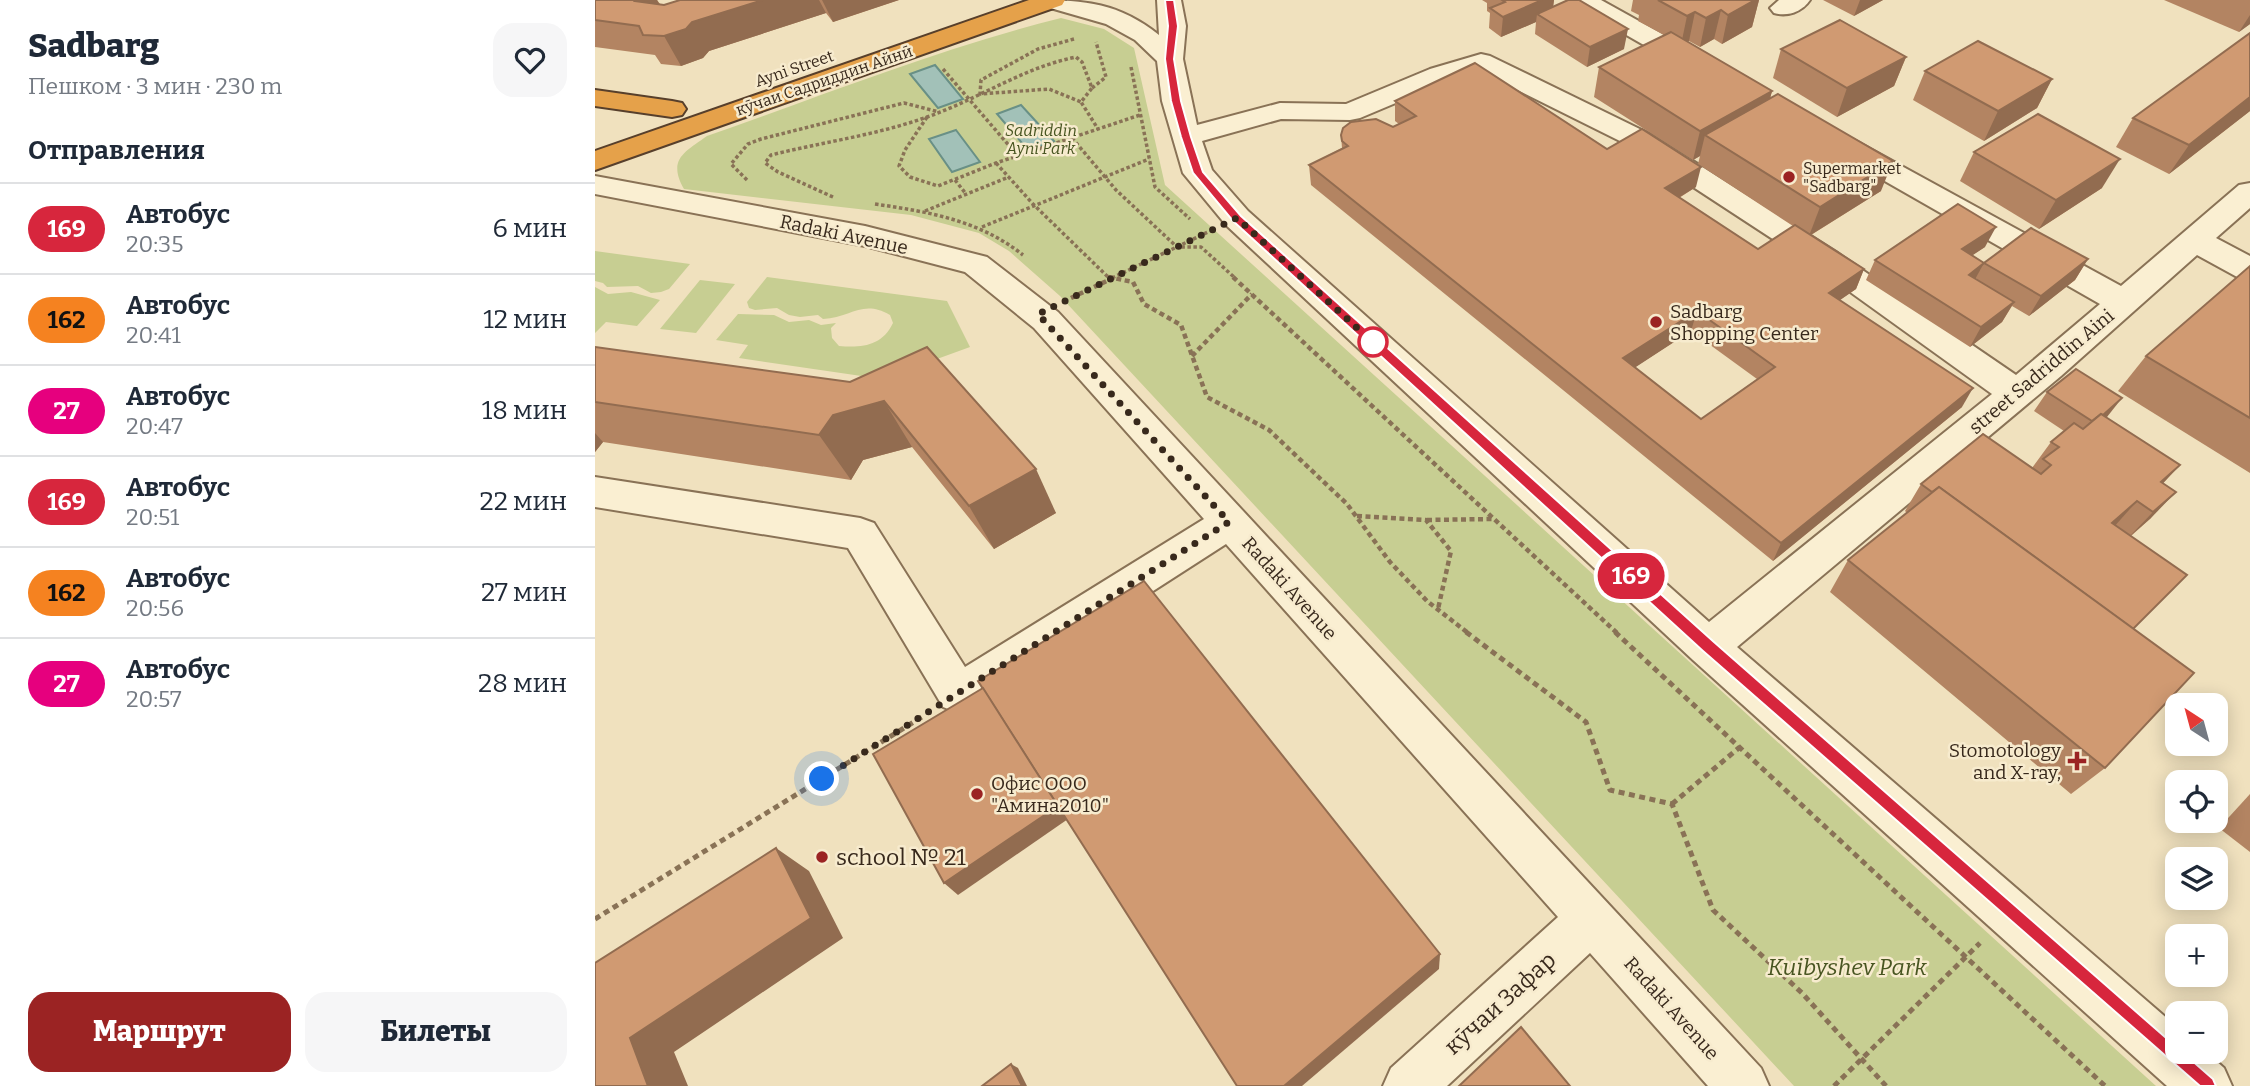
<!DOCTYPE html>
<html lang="ru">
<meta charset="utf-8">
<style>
:root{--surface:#fff;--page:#f6f6f7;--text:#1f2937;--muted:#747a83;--line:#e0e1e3;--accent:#9b2323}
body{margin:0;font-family:Bitter,serif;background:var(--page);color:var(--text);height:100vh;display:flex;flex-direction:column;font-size:26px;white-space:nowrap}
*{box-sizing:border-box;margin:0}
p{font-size:23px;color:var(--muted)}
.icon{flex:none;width:38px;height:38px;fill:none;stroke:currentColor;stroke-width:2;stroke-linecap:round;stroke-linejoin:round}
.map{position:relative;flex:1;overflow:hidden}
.drawer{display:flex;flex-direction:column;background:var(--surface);width:595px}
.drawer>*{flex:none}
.badge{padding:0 14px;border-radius:23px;font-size:24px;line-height:46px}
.needle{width:46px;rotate:324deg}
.buttons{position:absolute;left:1570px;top:693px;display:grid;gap:14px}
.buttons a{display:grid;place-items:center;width:63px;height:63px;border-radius:14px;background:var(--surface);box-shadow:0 4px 18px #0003;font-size:35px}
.you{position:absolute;width:35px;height:35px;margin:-18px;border:5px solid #fff;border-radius:50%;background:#1a73e8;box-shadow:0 0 0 10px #1a73e833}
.map>.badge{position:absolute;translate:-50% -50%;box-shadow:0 0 0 4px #fff}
h2{padding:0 28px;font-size:26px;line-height:63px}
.round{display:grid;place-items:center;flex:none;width:74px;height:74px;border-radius:21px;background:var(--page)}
.head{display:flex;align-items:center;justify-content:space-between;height:119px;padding:0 28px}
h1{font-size:33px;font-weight:800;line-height:52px}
.action{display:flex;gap:14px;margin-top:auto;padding:14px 28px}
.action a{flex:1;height:80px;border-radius:21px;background:var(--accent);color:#fff;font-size:28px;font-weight:800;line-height:80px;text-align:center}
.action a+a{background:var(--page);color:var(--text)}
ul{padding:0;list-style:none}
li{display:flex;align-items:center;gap:21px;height:91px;padding:0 28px;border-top:2px solid var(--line)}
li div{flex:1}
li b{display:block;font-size:26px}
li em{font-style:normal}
li .badge{min-width:77px;font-weight:700;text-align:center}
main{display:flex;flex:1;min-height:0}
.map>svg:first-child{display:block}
.green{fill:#c7ce92}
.water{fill:#a2c1b8;stroke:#699086;stroke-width:2}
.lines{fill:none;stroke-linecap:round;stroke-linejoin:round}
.minor-casing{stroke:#897256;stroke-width:4}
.highway-casing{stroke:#573f2b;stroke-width:4}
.path-far2{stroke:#897256;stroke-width:3.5;stroke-dasharray:3.5 2.5;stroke-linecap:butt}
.path-far1{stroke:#897256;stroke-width:4.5;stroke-dasharray:5 3.5;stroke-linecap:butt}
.path{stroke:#897256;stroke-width:5;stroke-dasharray:6 4.5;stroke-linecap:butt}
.minor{fill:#faefd2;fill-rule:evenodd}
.highway{fill:#e5a14a;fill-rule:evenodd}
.wall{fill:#b38462;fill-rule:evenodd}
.shaded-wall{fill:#926c50}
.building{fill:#d09a72;stroke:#926c50;stroke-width:2;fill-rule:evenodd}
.line{fill:#d7263d;stroke:#fff;stroke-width:2}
.walk{stroke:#38291c;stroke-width:7;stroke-dasharray:0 12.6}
.poi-dot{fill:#9b2323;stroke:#f7ebce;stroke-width:2.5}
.stop-dot{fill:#fff;stroke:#d7263d;stroke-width:3.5}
.labels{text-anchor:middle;stroke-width:5;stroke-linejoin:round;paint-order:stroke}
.far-street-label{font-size:16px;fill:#38291c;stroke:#f7ebce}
.far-park-label{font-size:16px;font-style:italic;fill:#485521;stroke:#f7ebce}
.far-poi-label{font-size:16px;fill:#38291c;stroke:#f7ebce;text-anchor:start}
.street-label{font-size:19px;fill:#38291c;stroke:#f7ebce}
.poi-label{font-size:19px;fill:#38291c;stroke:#f7ebce;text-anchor:start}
.near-poi-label{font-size:23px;fill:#38291c;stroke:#f7ebce;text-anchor:start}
.near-park-label{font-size:23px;font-style:italic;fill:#485521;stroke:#f7ebce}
.near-street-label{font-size:23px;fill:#38291c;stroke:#f7ebce}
</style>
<main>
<section class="drawer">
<div class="head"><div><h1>Sadbarg</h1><p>Пешком · 3 мин · 230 m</p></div><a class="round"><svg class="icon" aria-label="heart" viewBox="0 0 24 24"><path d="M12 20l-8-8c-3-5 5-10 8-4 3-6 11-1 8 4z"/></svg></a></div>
<h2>Отправления</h2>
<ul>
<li><span class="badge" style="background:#d7263d;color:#fff">169</span><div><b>Автобус</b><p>20:35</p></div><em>6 мин</em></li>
<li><span class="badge" style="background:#f58220;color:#111">162</span><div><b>Автобус</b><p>20:41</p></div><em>12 мин</em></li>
<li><span class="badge" style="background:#e6007e;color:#fff">27</span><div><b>Автобус</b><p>20:47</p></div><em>18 мин</em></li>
<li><span class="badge" style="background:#d7263d;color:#fff">169</span><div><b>Автобус</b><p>20:51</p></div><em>22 мин</em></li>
<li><span class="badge" style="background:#f58220;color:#111">162</span><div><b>Автобус</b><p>20:56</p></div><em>27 мин</em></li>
<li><span class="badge" style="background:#e6007e;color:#fff">27</span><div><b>Автобус</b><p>20:57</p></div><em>28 мин</em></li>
</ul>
<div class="action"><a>Маршрут</a><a>Билеты</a></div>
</section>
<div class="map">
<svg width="1655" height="1086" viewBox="0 0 1655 1086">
<rect width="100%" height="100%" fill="#f0e1be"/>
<g class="green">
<path d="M466,18L509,29L539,48L570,185L1561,1086H1199L465,296L414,251L384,233L316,215L89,189C72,159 90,152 112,136C229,95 346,48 466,18Z"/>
<path d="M0,251L95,264L74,289L66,292L56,293L43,286L12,287L8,283L0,281Z"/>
<path d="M172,277L352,301L375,347L287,379L144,358L153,345L121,340L143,314L179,315L194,322L214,320L226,325L241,323L236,328L237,338L244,346C267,348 287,346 298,323L295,315C267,299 256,318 228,319L223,315L205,317L194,315L182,308L160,310L154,308L152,302Z"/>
<path d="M105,280L140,284L101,333L65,329Z"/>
<path d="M0,287L13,294L36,292L65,300L42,326L11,322L0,333Z"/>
</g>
<g class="water">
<path d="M340,65L368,99L343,108L315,74Z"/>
<path d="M426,105L459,141L433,150L402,114Z"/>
<path d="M361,130L385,162L357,172L334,139Z"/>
</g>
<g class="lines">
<defs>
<g id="minor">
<path d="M442,0C490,0 524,3 564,35L562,0H586L591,26L588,59L602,125L685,103L751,104L835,69L886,54L895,56L1057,135L1241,252L1421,375L1505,304L1239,152L1235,146L1239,140L1249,137L1259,140L1526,286L1644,185L1655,183V208L1621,238L1655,256V281L1644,278L1602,255L1466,376L1142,647L1582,1027V1052H1611L1629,1068L1637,1086H1572L1098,660L631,225L588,173L567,101L562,61L540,40L511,24L445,5ZM884,71L1037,147L1219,266L1397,394L1114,622L653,211L617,170L607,141L686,119L755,120L765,118L853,81Z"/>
<path d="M976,0H1006L1114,60L1118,66L1114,72L1105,74L1096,72L979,5Z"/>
<path d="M1184,0H1215C1207,12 1192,17 1179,13L1175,8Z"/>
<path d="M0,176L270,226L392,257L463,312L1166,1068L1174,1086H1113L995,953L852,1086H788L796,1068L963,917L631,544L378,707L363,713L348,707L253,548L0,507V477L265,518L279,523L370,667L609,519L439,328L370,272L270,246L0,194Z"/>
</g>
<g id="highway">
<path d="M434,0H470L467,5L0,170V151Z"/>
<path d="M0,90L77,101L87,103L91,109L87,115L77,117L0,106Z"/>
</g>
</defs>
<use href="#minor" class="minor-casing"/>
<use href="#highway" class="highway-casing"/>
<g class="path-far2">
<path d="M479,39L443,49L386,80L385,94L454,89L486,102"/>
<path d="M536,67L560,187L595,219"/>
<path d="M348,69L423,156"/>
<path d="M497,88L511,77L501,42"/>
<path d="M332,117L310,150L304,166L315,177L343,186L401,163L545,115"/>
<path d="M477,138L521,190L582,247H606L640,278"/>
<path d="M401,163L438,204L514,278"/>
<path d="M152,180L136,164L153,144L166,139L309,103L344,112"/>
<path d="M360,180L371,194"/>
<path d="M238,197L183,172L170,163L176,155C228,142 282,135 332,117C384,99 427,68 481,57L487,62L497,88L486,102L503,129"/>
<path d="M280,204C334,212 384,220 428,255"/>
<path d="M330,211L414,177"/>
<path d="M387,227L554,159"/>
<path d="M517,278L613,232"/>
</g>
<g class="path-far1">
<path d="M513,277L538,282L549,304L586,325L612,397L674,430L752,504L795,562L832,601L873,633"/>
<path d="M638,277L1022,633"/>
<path d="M476,298L520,277"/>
<path d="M597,356L657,294"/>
<path d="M762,516L831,520L856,551L843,609"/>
<path d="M832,520L897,519"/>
</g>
<g class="path">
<path d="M871,632L991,722L1015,790L1077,804L1118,910L1207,993L1291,1086"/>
<path d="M1020,632L1510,1086"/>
<path d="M1077,804L1145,747"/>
<path d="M0,919L330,715"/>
<path d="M1239,1086L1385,943"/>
</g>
<use href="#minor" class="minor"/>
<use href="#highway" class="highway"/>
</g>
<g class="wall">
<path d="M0,0H62L65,4L69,5L168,0H304L238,22L231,13L114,51L108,58L86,66L66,64L60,55L0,47Z"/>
<path d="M887,0H959L958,7L1029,49L992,67L940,34L941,22L906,37L894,28L895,13L892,11V3Z"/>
<path d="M1038,0H1164L1157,27L1127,44L1119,39L1105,47L1094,41H1092L1177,91L1175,99L1286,191L1216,235L1269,269L1261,289L1245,300L1367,407L1178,561L716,185L714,165L747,148L746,135L798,127L804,124L800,121V101L1012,149L1101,187L1084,198L1163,249L1198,226L1103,164L1105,156L1098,160L999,97L1004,67L1069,35L1043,21L1044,15L1036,11ZM1096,331L1162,379L1106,419L1040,367Z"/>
<path d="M1228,0H1288L1259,16Z"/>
<path d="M1569,0H1655V24L1644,32Z"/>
<path d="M1186,49L1311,57L1299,86L1242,117L1178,78Z"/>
<path d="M1330,71L1457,79L1442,108L1389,141L1318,100Z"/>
<path d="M1655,111L1574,174L1521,147L1538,118Z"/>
<path d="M1379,152L1507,188L1444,229L1365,181Z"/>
<path d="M1390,247L1377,255L1389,263L1381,279L1389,263L1493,259L1480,280L1434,316L1417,306L1407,322L1375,347L1271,280L1280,260Z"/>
<path d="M1655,266V473L1523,391L1551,356Z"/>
<path d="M0,347L255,382L332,347L461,513L399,549L317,447L268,460L256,480L8,442L0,452Z"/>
<path d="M1452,392L1512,418L1585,465L1568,483L1556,518L1536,536L1538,629L1510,768L1476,794L1235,592L1253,560L1312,513L1310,511L1326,484L1437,468L1456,442L1469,431L1439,411Z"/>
<path d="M1655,794V852L1624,828Z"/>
</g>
<g class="shaded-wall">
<path d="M41,0H62L72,17L40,1Z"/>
<path d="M168,0H224L231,13L114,51L108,58L86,66L69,36L97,22Z"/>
<path d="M227,0H304L238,22Z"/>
<path d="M947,0H959L957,15L942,14L941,22L906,37L908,17Z"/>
<path d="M1148,0H1164L1157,27L1127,44L1133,15Z"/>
<path d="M1265,0H1288L1259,16Z"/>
<path d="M1126,10L1119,39L1105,47L1111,18Z"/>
<path d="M1100,12L1094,41L1086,45L1092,16Z"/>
<path d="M1655,15V24L1644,32Z"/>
<path d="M1033,29L1029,49L992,67L995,47Z"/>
<path d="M1311,57L1299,86L1242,117L1252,88Z"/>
<path d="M1457,79L1442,108L1389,141L1403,111Z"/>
<path d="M1177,91L1169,120L1110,135L1105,156L1098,160L1105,131Z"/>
<path d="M1655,97V111L1574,174L1594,145Z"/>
<path d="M1525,159L1507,188L1444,229L1461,200Z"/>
<path d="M1298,161L1286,191L1214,236L1225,207Z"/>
<path d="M1106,167L1101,187L1065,209L1070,188Z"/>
<path d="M1401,227L1390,247L1357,269L1367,249Z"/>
<path d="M1493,259L1480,280L1434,316L1446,296Z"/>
<path d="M1389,263L1378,283L1374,275Z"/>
<path d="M1269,269L1261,289L1226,313L1234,293Z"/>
<path d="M1419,302L1407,322L1375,347L1386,327Z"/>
<path d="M1102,311L1096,331L1024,378L1028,358Z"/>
<path d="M1378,388L1367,407L1178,561L1186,543Z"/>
<path d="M1527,398L1512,417L1500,422Z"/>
<path d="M289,401L317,447L268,460L256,480L224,435L238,415Z"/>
<path d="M0,433L8,442L0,452Z"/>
<path d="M1585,465L1560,492L1566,482Z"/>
<path d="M441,469L461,513L399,549L374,506Z"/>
<path d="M1581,492L1556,518L1533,538L1558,512Z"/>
<path d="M1542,501L1518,528L1517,523Z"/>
<path d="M463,806L473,819L363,895L349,883Z"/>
<path d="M181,848L214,871L248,938L79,1052L93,1086H53L35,1038Z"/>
<path d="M845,954L844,969L707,1086H689Z"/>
<path d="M416,1064L423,1068L432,1086H427Z"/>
</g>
<g class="building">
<path d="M0,0H41L40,1L69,5L85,0H168L97,22L91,29L69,36L48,35L44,26L0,20Z"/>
<path d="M907,0H947L908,17L895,8L910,2Z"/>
<path d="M973,0H984L1033,29L995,47L942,14Z"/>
<path d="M1063,0H1160L1133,15L1126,10L1111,18L1100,12L1092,16Z"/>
<path d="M1245,20L1311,57L1252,88L1186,49Z"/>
<path d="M1076,32L1177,91L1105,131L1004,67Z"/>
<path d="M1655,33V97L1594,145L1538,118Z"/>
<path d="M1383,41L1457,79L1403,111L1330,71Z"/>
<path d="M880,63L1012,149L1047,129L1106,167L1070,188L1163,249L1200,225L1269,269L1234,293L1378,388L1186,543L714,165L753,146L747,141L746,135L748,128L756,122L781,119L798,127L821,116L800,101ZM1102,311L1180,367L1106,419L1028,358Z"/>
<path d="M1183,94L1298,161L1225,207L1110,135Z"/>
<path d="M1443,114L1525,159L1461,200L1379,152Z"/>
<path d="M1363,204L1401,227L1367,249L1389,263L1374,275L1419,302L1386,327L1280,260Z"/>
<path d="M1436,228L1493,259L1446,296L1389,263Z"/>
<path d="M1655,266V418L1551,356Z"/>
<path d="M0,347L255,382L332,347L441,469L374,506L289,401L238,415L224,435L0,402Z"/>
<path d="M1481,369L1527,398L1508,415L1506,414L1497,421L1452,392Z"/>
<path d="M1506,414L1585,465L1566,482L1581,492L1558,512L1542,501L1517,523L1592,575L1538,629L1344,487L1337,492L1326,484L1388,434L1446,474L1456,465L1448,459L1464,447L1456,442L1479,423L1488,429Z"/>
<path d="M1344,487L1599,673L1510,768L1253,560Z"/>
<path d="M549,581L845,954L689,1086H642L383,681Z"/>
<path d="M388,688L463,806L349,883L278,754Z"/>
<path d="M181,848L216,918L35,1038L53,1086H0V963Z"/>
<path d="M926,1027L975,1086H864Z"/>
<path d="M416,1064L427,1086H387Z"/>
</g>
<path class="line" d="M570,0H579L583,26L579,59L586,101L596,137L608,172L646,216L1119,642L1618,1079L1621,1086H1605L1108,651L638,221L598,173L586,137L576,101L570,59L573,26Z"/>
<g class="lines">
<path class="walk" d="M227,779L634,522L443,314L642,218L785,349L778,342"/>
</g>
<g class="poi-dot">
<circle cx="1194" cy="177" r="7"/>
<circle cx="1061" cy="322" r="7"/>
<path d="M1478.5 750.5h7v7h7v7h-7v7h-7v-7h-7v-7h7z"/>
<circle cx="382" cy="794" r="7"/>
<circle cx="227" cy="857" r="7"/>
</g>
<circle class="stop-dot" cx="778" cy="342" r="14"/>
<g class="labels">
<g class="far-street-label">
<text transform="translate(199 68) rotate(-19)" y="6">Ayni Street</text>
<text transform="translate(229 80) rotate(-19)" y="6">кӯчаи Садриддин Айнӣ</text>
</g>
<g class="far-park-label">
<text x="446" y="136">Sadriddin<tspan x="446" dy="18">Ayni Park</tspan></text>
</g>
<g class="far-poi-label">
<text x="1208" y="174">Supermarket<tspan x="1208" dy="18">"Sadbarg"</tspan></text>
</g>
<g class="street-label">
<text transform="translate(249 234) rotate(12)" y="7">Radaki Avenue</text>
<text transform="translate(1446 371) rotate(-40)" y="7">street Sadriddin Aini</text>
<text transform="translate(695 588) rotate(48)" y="7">Radaki Avenue</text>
<text transform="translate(1077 1008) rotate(48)" y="7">Radaki Avenue</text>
</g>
<g class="poi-label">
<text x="1075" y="318">Sadbarg<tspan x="1075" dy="22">Shopping Center</tspan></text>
<text x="1466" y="757" text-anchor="end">Stomotology<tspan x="1466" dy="22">and X-ray,</tspan></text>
<text x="396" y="790">Офис ООО<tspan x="396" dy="22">"Амина2010"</tspan></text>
</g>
<g class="near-poi-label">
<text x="241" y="865">school № 21</text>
</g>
<g class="near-park-label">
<text x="1252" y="975">Kuibyshev Park</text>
</g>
<g class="near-street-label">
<text transform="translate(905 1003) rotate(-42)" y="8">кӯчаи Зафар</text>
</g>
</g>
</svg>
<div class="buttons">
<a><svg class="needle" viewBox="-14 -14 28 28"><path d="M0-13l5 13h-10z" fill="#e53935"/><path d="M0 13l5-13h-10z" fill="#747a83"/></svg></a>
<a><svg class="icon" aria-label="locate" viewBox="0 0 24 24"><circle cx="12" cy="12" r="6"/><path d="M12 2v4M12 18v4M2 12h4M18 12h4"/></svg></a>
<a><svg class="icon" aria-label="layers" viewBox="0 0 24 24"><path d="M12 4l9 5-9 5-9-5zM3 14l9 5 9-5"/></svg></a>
<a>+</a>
<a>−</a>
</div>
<div class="you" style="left:227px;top:779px"></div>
<b class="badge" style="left:1036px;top:576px;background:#d7263d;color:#fff">169</b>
</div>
</main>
